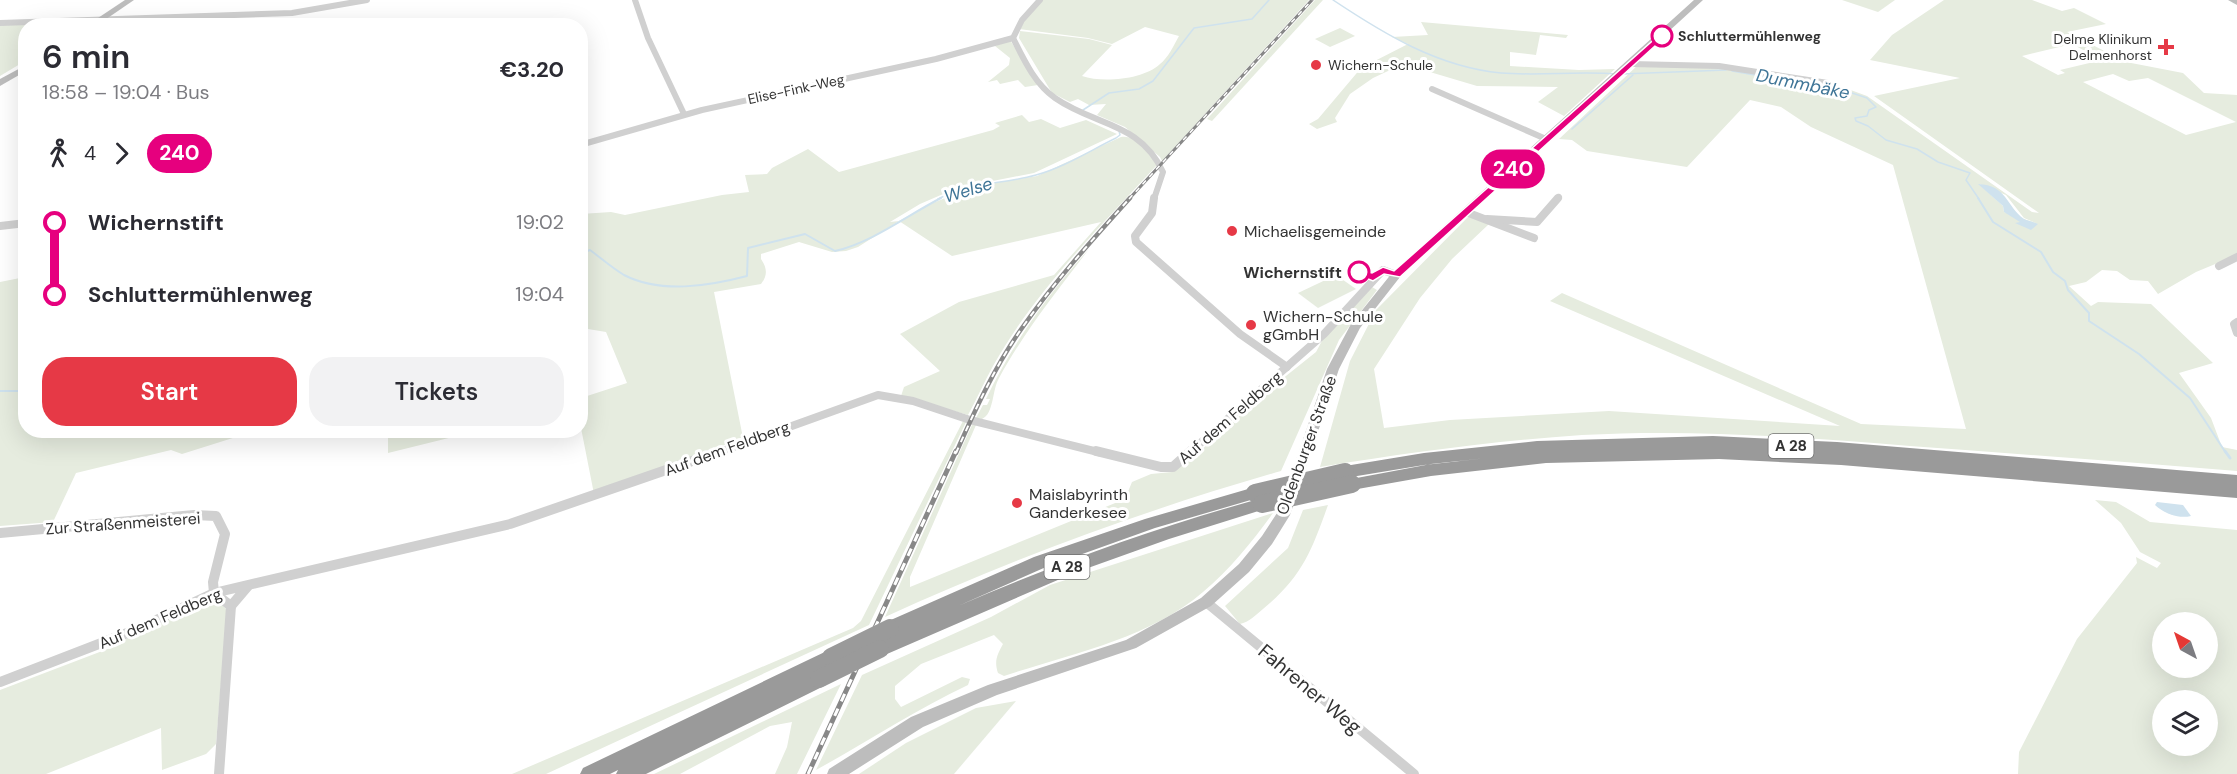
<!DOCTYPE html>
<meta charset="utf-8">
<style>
:root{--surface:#fff;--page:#f2f2f3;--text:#2b2b33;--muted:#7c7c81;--accent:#e63946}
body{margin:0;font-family:"DM Sans",sans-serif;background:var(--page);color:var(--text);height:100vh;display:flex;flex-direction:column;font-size:22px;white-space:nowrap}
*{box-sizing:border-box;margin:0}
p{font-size:20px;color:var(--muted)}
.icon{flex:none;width:33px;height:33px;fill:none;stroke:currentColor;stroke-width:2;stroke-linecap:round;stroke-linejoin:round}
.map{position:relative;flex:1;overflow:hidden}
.side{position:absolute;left:18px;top:18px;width:570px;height:420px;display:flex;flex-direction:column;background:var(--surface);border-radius:24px;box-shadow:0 6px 24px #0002}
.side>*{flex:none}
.badge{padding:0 12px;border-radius:20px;font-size:21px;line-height:39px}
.needle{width:39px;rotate:320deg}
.fabs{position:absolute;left:2152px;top:612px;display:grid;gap:12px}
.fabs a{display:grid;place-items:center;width:66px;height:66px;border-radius:50%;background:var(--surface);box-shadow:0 6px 24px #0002;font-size:30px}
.map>.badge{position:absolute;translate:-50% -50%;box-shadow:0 0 0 3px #fff}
.legs{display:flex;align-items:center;gap:9px;height:66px;padding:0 24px;font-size:20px}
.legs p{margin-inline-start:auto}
.head{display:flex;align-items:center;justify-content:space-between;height:102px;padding:0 24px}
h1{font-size:33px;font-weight:600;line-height:45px}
.cta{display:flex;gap:12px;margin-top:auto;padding:12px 24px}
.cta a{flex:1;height:69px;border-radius:24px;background:var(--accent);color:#fff;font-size:24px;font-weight:600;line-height:69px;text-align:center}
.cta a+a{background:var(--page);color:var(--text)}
ul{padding:0 24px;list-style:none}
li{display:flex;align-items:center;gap:21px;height:72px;font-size:22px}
li i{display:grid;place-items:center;width:9px;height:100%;margin:0 8px;background:currentColor}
li i::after{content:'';width:15px;height:15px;margin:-8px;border:4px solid;border-radius:50%;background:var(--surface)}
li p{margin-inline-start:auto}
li:first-child i{background:linear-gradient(#0000 50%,currentColor 0)}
li:last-child i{background:linear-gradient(currentColor 50%,#0000 0)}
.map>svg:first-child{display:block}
.green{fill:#e6ecdf;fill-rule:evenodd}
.water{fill:#cfe2ee}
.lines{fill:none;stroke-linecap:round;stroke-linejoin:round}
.stream-far2{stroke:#cfe2ee;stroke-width:1.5}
.stream-far1{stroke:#cfe2ee;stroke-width:2}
.stream{stroke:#cfe2ee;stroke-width:3}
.street-far2{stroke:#d0d0d0;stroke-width:6}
.street-far1{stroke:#d0d0d0;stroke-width:8}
.street{stroke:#d0d0d0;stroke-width:10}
.secondary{fill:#bdbdbd;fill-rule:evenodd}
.highway{fill:#9a9a9a;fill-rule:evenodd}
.rail-far2-casing{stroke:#888;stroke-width:3}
.rail-far1-casing{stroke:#888;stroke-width:4.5}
.rail-casing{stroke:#888;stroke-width:5}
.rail-far2{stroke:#fff;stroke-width:1.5;stroke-dasharray:5;stroke-linecap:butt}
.rail-far1{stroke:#fff;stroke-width:2;stroke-dasharray:6;stroke-linecap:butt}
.rail{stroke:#fff;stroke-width:3;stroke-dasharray:8;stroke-linecap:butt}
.highway-bridge{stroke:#9a9a9a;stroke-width:18}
.line-1{fill:#e6007e;stroke:#fff;stroke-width:1.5}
.stop-1-dot{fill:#fff;stroke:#e6007e;stroke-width:3}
.poi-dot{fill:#e63946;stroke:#fff;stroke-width:2}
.labels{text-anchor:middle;stroke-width:6;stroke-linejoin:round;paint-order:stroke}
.far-stop-label{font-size:14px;font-weight:bold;fill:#333;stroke:#fff;text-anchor:start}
.far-poi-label{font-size:14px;fill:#333;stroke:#fff;text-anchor:end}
.far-street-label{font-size:14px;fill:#333;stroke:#fff}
.shield{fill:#fff;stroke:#707070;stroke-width:1.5}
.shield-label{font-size:15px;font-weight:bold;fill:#333}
.poi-label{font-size:16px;fill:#333;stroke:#fff;text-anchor:start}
.stop-label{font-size:16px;font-weight:bold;fill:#333;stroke:#fff;text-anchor:end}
.street-label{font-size:16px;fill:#333;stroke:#fff}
.water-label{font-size:18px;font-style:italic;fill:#3f7597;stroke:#fff}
.near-street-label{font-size:20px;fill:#333;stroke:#fff}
</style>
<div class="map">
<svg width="2237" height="774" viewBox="0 0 2237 774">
<rect width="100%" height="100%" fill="#fff"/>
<g class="green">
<path d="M1042,0H1309L1162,161L1160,157L1125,127L1097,115L1106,104L1089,105L1078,99L1070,102L1052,93L1019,38L1020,31L1089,39L1112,45L1082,76C1102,83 1143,80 1160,64C1168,58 1174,45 1179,36L1145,27L1112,44L1088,38L1019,29L1024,21Z"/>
<path d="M1315,0H1323L1212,121L1207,119Z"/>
<path d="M1842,0H1895L1878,12Z"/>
<path d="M1944,0H2032L2062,11L2074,8L2106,24L2067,32L2126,62L2183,73L2204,93L2237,95V255L2196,272L2158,294L2148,281L2130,280L2117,271L2102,270L2086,282L2069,286L2091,306L2098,302L2151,304L2213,363L2179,373L2211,418L2222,447L2237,450V471C2128,462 2019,454 1910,446C1801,437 1691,429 1582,435C1494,441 1407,453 1320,467L1350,361L1376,310L1469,216L1489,224L1452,259L1420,298L1374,369L1384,428L1450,420L1609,411L1840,426L1550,301L1562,293L1861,424L1966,429L1893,165L1811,127L1781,107L1750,100L1687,167L1587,151L1572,140L1559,139L1638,65L1725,67L1848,89L1867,96L2032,212L2039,213L1874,96L1960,78L1870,60L1892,35ZM2072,44L2102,60L2060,70L2065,73L2058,75L2022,56ZM2113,74L2129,81L2148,78L2236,122L2186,135L2083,82ZM1979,184L2006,195L2024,218L2038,224L2004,212L2003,206Z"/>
<path d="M89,21L82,25L26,26L25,61L0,76V25Z"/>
<path d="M1421,22L1568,35L1566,38L1540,35L1536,55L1510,52V66L1579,70L1615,69L1564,116L1538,102L1558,87L1477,86L1403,64L1373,78L1350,94L1335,118L1337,122L1317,129L1309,124L1318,119L1361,68L1408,44L1392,37L1428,35Z"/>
<path d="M1340,28L1355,36L1330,47L1315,39Z"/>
<path d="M1010,40L1038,85L1025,87L1018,80L1000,84L997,80L988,82L1009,65L1010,58L995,46Z"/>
<path d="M1022,115L1029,122L1041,119L1060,128L1086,120L1117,134L1034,173L957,188L920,204L890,222L899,221L928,205L975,186L1037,176L1121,137C1135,134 1151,153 1158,164C1100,227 1035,291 993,366C984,382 977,399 968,415L901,396L904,387L940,371L900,334L959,302L1054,275L1101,222L952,256L899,221L858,247L846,251L832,252L799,242L761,254V259C767,268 768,275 761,284L714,292L743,438L594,494L581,428V398L627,383L606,332L588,329L581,313V214L611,212L625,215L722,195L749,192L745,175L767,174L772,168L808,149L839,172L993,130L1000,126L995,123Z"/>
<path d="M1089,249C1057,291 1024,332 999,378C992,390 994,414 982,419L976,418L983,405H987L990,399H986C1012,344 1048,294 1089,249Z"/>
<path d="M1336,275L1356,289L1318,308L1298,293Z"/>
<path d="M25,277L26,430L255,431L182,454L171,450L76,473L53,522L0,526V282Z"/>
<path d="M1372,287L1377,290L1339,340L1281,471C1145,510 1014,558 885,617L972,425H976L910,577V587L1125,499L1132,482L1151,474L1172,472L1189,461L1266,392L1316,352L1323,339Z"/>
<path d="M963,421L966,422L869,625L546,774H512L853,628L861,621Z"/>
<path d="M388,431V430L477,431L388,453Z"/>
<path d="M2095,500L2116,502L2150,522L2237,530V774H2018L2019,752L2077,639L2137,563L2136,557L2157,568L2161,563L2140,552L2121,523ZM2163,622H2208V668H2163ZM2208,700V746H2163V700Z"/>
<path d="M1328,505C1312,550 1302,577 1263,609C1256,615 1249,622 1240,624L1225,606L1288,548L1303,510Z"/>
<path d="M1273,513C1252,542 1230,569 1203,592C1149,639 1070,654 1004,676L998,673C994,661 997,655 1003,644L994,635L921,664L895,686V699L901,707L962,677L970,679L968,685C915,710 867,742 816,770L862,675L991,617L1050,585Z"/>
<path d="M209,598L218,600L227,610L216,744L206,754L162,770L161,728L46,774H0V690L118,645L136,632Z"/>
<path d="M841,684L797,774H775L787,747L792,722L770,726L680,774H654Z"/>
<path d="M1016,701L954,774H859L906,743L976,708Z"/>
</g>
<g class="water">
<path d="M1978,184C2007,185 2006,206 2024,219C2028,221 2034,222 2038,224L2031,230L2015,223L2020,222L2004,212L2003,206Z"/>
<path d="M2157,502L2183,505L2191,516C2179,519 2165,514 2155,505Z"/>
</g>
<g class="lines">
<g class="stream-far2">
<path d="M1333,0C1384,34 1438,67 1501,73C1539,76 1578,71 1616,74"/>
<path d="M1732,71L1846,91L1867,98L1876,107L1869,110L1867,116L1855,118L1856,121L1868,126L1886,140L1917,149L1938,162L1970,173L1966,180L1979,199"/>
<path d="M1622,74L1726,70"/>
<path d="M1083,110L1109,93L1139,89L1153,81L1194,28L1252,19L1269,0"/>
<path d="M1572,129L1633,75"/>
<path d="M938,199C973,181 1000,185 1036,175C1063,168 1091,150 1116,138L1120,135L1119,131"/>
</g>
<g class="stream-far1">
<path d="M1978,198L1993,222L2041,252L2053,272L2065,281L2068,290L2089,313V321L2139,354L2190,398L2226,453"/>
<path d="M580,254L590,250C601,258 612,268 624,275C661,294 709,286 747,276L748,248L805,234L835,251C873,242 906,216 941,198"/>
<path d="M0,391H26"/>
</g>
<path class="stream" d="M2225,451L2230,458"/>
<g class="street-far2">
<path d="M635,0L648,38L684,114"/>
<path d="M0,23L292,13L367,0"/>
<path d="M1013,38C1024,60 1035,84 1055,98C1095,126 1140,122 1163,172L1154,199"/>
<path d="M1013,38L1022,20L1040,0"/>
<path d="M1631,64L1719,66L1828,83"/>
<path d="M1432,89L1546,139"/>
<path d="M580,145L702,110L936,59L1013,38"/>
<path d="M1557,199L1559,197"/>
</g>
<g class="street-far1">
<path d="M1154,198L1152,213L1135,236L1136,242L1240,334L1287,367"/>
<path d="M1466,212L1534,238"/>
<path d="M1487,219L1537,222L1558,198"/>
<path d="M0,226L26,223"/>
<path d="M2219,266L2237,257"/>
<path d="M2237,322L2234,324L2237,333"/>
<path d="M717,453L878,395L913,401L970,420L1102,453"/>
<path d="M1189,453L1324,334L1383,270L1396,275"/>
</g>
<g class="street">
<path d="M1096,451L1161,467H1173L1191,451"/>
<path d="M0,533L194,515L216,516L225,534L213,582L214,593"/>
<path d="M214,593L231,606L219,774"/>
<path d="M1206,602L1414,774"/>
<path d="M231,606L248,586"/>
<path d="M0,682L135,630L214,593L510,524L721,451"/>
</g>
<g class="secondary">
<path d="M125,0H134L96,26H86Z"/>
<path d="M1694,0H1703L1400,277L1360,328L1339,369L1290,515L1272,544L1249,572L1211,606L1136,648L997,695L923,727L849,774H827L829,769L911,717L988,685L1126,640L1201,598L1239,564L1262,536L1279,510L1327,369L1351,324L1392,273Z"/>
<path d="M2228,0H2237V5Z"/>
<path d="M26,65V71L0,86V79Z"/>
</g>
<g class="highway">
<path d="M1713,436L1837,442L2237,475V498L1841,465L1719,459L1546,463L1431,476L1352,490L1346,488L1344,484L1346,480L1431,464L1487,458L1424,465L1345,478L1339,476L1337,472L1339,468L1345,466L1424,453L1537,441Z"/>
<path d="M1255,487L1261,489L1263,493L1261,497L1155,528L1046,567L958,606C1057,563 1158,527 1262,498L1268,500L1270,504L1268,508L1169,539L1074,573L887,654L880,657L873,654L871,649L873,644L896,633L890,635L884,633L881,628L884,623L1034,557L1145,519Z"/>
<path d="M831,649L838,652L840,657L838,662L820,671L826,673L828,679L826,685L646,774H616L618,770L610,774H580L583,768Z"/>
</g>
<defs>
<path id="rail-far2" d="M1129,199L1312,0"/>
<path id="rail-far1" d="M956,453C975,410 995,366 1022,328C1055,281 1092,240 1130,198"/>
<path id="rail" d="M808,774L956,451"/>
</defs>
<use href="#rail-far2" class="rail-far2-casing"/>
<use href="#rail-far1" class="rail-far1-casing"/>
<use href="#rail" class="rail-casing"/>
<use href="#rail-far2" class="rail-far2"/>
<use href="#rail-far1" class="rail-far1"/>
<use href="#rail" class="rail"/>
<g class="highway-bridge">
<path d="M1255,493L1345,472"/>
<path d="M1262,504L1352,484"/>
<path d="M831,657L890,628"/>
<path d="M819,679L880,649"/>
</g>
</g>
<path class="line-1" d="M1659,35L1666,36L1400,277L1384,274L1373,281L1356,274V269L1372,273L1383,267L1394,271Z"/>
<g class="stop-1-dot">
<circle cx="1662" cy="36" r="10"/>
<circle cx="1359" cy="272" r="10"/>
</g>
<g class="poi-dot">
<path d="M2163 38h6v6h6v6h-6v6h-6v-6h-6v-6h6z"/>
<circle cx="1316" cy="65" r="6"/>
<circle cx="1232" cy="231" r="6"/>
<circle cx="1251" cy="325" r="6"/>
<circle cx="1017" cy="503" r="6"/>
</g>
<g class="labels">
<g class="far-stop-label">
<text x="1678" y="41">Schluttermühlenweg</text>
</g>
<g class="far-poi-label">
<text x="2152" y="44">Delme Klinikum<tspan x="2152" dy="16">Delmenhorst</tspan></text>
<text x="1328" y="70" text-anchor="start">Wichern-Schule</text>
</g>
<g class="far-street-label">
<text transform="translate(796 89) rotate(-12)" y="5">Elise-Fink-Weg</text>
</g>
<g class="shield">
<rect x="1768.5" y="434" width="45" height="24" rx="4.5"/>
<rect x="1044.5" y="555" width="45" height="24" rx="4.5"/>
</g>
<g class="shield-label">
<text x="1791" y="451">A 28</text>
<text x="1067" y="572">A 28</text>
</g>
<g class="poi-label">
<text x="1244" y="237">Michaelisgemeinde</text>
<text x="1263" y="322">Wichern-Schule<tspan x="1263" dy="18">gGmbH</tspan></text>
<text x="1029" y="500">Maislabyrinth<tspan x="1029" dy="18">Ganderkesee</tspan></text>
</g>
<g class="stop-label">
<text x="1342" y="278">Wichernstift</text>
</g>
<g class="street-label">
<text transform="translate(1230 417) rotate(-41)" y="6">Auf dem Feldberg</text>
<text transform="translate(1306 445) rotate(-70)" y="6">Oldenburger Straße</text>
<text transform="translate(727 448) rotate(-20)" y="6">Auf dem Feldberg</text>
<text transform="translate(123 523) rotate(-4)" y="6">Zur Straßenmeisterei</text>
<text transform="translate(160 618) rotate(-23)" y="6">Auf dem Feldberg</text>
</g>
<g class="water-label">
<text transform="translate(1803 84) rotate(11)" y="6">Dummbäke</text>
<text transform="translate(968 190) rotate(-17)" y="6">Welse</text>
</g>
<g class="near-street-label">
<text transform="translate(1310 689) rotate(40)" y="7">Fahrener Weg</text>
</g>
</g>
</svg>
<div class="fabs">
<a><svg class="needle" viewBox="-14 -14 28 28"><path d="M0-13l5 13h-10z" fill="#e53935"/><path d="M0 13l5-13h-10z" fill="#7c7c81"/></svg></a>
<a><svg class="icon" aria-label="layers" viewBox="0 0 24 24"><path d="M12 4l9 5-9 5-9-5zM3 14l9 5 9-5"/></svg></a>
</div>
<b class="badge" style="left:1513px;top:169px;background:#e6007e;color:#fff">240</b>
<section class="side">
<div class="head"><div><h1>6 min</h1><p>18:58 – 19:04 · Bus</p></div><b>€3.20</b></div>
<div class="legs"><svg class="icon" aria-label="walk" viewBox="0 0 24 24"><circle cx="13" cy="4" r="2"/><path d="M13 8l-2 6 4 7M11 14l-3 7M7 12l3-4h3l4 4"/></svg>4<svg class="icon" aria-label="forward" viewBox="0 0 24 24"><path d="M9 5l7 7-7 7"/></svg><b class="badge" style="background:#e6007e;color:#fff">240</b></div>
<ul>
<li><i style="color:#e6007e"></i><b>Wichernstift</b><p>19:02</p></li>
<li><i style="color:#e6007e"></i><b>Schluttermühlenweg</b><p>19:04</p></li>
</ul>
<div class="cta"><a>Start</a><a>Tickets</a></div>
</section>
</div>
